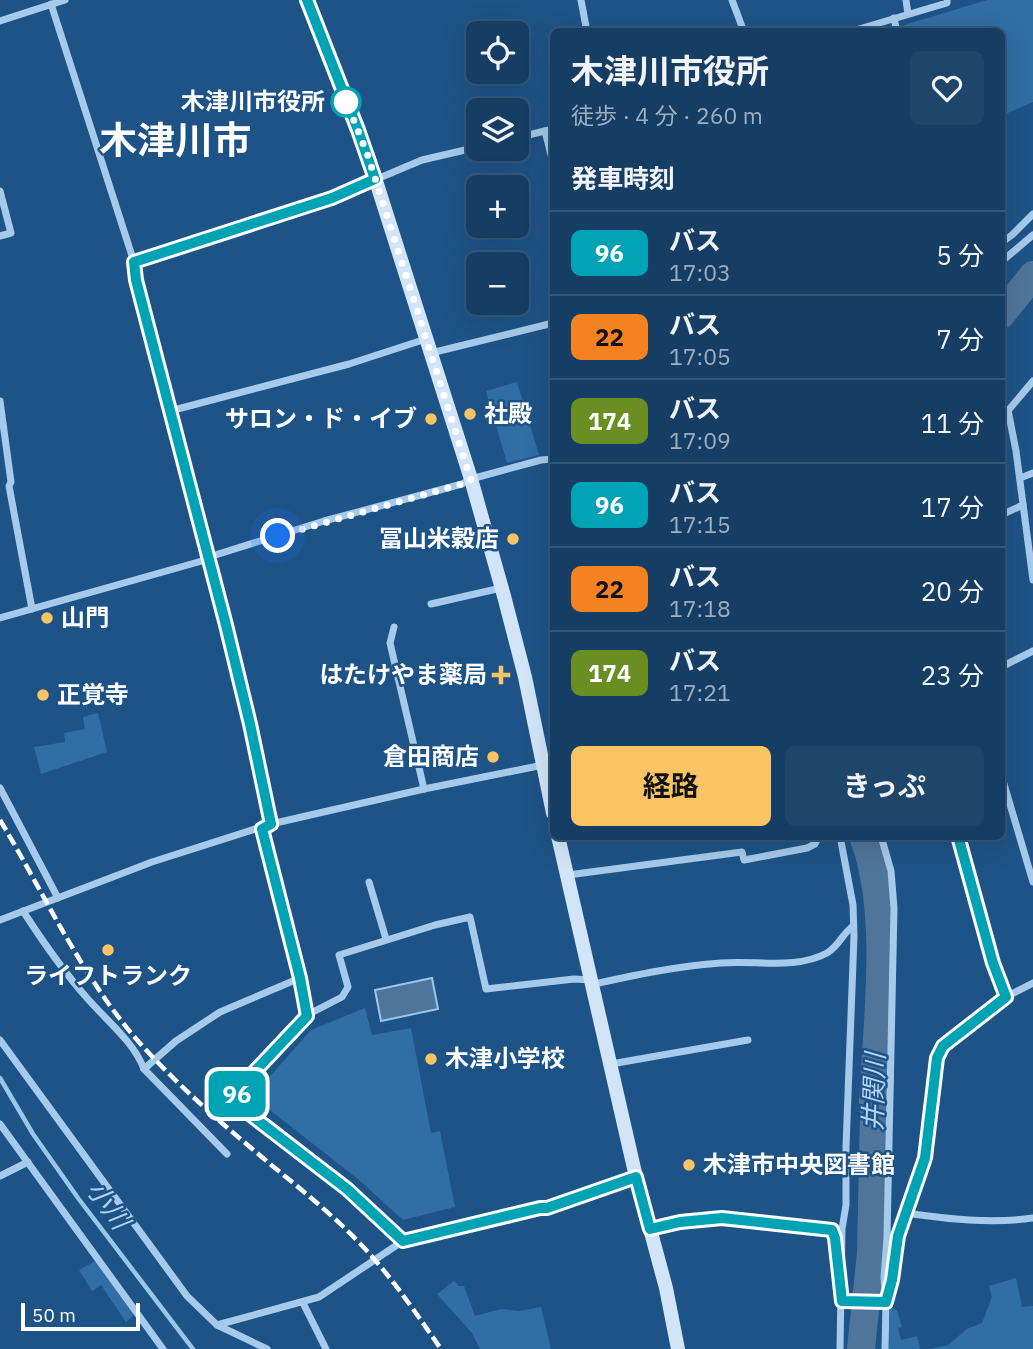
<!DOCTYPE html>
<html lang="ja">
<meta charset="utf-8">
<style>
:root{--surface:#163e65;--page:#1f456b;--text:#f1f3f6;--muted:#9eaebf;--line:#355779;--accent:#fac465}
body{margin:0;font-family:"IBM Plex Sans","Noto Sans JP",sans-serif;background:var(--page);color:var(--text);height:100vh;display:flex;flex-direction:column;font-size:26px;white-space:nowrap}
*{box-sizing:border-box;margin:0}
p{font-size:23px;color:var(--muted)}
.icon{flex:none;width:38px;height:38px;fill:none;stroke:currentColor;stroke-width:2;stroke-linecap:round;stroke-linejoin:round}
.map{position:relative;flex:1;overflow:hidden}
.drawer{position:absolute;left:550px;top:28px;width:455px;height:812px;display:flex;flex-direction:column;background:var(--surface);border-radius:10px;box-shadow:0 7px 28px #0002,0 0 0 2px var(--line)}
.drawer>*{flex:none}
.badge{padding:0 14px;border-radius:10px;font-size:24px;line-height:46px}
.buttons{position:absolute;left:466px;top:21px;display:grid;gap:14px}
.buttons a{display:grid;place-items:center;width:63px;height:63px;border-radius:10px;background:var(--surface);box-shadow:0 7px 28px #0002,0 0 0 2px var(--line);font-size:35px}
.scale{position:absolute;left:21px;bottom:18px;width:119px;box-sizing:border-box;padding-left:7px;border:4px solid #fff;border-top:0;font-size:19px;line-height:24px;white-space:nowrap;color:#fff;-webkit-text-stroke:5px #1e5387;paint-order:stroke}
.you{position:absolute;width:35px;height:35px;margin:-18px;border:5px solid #fff;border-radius:50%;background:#1a73e8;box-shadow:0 0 0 10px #1a73e833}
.map>.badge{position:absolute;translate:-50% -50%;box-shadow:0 0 0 4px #fff}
h2{padding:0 21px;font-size:26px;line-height:63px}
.round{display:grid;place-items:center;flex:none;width:74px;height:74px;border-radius:10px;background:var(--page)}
.summary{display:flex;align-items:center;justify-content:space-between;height:119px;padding:0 21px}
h1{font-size:33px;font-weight:700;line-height:52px}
.cta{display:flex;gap:14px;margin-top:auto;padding:14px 21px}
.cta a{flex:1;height:80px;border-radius:10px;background:var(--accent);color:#111;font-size:28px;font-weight:700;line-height:80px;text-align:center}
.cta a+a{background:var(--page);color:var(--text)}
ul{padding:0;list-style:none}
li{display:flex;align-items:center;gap:21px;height:84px;padding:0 21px;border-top:2px solid var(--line)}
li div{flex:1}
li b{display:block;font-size:26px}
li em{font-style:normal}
li .badge{min-width:77px;font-weight:700;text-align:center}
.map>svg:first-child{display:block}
.green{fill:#316ea4}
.water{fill:#50759a;stroke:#9ac6ec;stroke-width:2}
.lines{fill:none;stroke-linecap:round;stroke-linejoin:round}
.stream{stroke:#9ac6ec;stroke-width:4.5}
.river{stroke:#50759a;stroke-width:28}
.street{stroke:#a6caeb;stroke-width:7}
.secondary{stroke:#d2e5f8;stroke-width:14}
.rail{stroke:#fff;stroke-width:4.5;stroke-dasharray:12 5;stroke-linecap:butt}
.line-casing{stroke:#fff;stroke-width:16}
.line{stroke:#00a3b4;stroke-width:10}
.walk{stroke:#fff;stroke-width:7;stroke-dasharray:0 12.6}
.stop-dot{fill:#fff;stroke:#00a3b4;stroke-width:3.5}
.poi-dot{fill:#fac465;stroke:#1e5387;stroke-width:2.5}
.labels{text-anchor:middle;stroke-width:5;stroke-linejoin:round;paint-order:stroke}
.stop-label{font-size:24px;font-weight:bold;fill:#fff;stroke:#1e5387;text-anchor:end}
.poi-label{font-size:24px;font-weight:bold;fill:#fff;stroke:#1e5387;text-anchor:start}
.water-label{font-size:26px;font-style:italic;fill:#b2d4f2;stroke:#1e5387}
.town-label{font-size:38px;font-weight:bold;fill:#fff;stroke:#1e5387}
</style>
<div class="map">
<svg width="1033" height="1349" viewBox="0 0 1033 1349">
<rect width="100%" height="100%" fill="#1e5387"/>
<g class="green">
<path d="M987,0H1033V102L1001,116V32L903,31L901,26Z"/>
<path d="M517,382L539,455L507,463L486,391Z"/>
<path d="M98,713L107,752L41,774L34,747L65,742L64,733L85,729L83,717Z"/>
<path d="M365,1008L372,1035L411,1028L431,1133L440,1131L455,1207L403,1220L359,1180L261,1103L258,1090L311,1030Z"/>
<path d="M95,1261L134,1315L126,1322L101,1285L92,1291L79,1270Z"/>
<path d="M1016,1278L1022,1307L1033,1306V1349H930L948,1345L967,1329L982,1323L992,1297L989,1286Z"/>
<path d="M454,1281L459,1286H464L475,1316L501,1309L519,1311L541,1307L551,1349H480L472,1333L437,1294Z"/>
<path d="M890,1307L897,1310L902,1327L898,1328L901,1340L917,1336L920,1349H888Z"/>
</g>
<path class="water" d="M432,978L438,1009L381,1021L375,990Z"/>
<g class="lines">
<path class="stream" d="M0,1078L33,1134L78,1198L193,1349"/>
<g class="river">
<path d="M1001,315L1033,275"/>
<path d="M861,1349L871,1253L874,1113L873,1101C877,1021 892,911 863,836"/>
</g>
<g class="street">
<path d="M581,0L587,32"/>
<path d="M732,0L744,32"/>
<path d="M906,0L908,14"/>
<path d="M51,4L134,262L136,280L209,557L250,724L271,824"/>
<path d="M894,18L897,32"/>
<path d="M0,21L65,0"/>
<path d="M849,32L947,3V0"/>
<path d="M545,131L553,163"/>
<path d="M516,138L553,129"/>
<path d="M0,191L11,233L0,236"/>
<path d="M1001,243L1012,235L1033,214"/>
<path d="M134,262L332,198L422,160L478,147"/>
<path d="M1001,262L1033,235"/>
<path d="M431,353L553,323"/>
<path d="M0,401L11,482L9,486L32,609"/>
<path d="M1008,410L1016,451L1033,580"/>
<path d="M170,411L349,364L426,339"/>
<path d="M1001,419L1033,381"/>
<path d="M1020,478L1033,473"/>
<path d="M1001,515L1023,505"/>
<path d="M209,557L324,521L462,484L471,479L541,460L553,459"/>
<path d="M431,604L501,588"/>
<path d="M0,618L209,559"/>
<path d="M394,627L390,643L424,789"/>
<path d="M1001,667L1033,651"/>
<path d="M1001,774L1033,882"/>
<path d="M0,788L58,898"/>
<path d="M262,829L300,978L307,1015"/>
<path d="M840,836L853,905L854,936L846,1147V1205L842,1229L840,1349"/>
<path d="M881,836L891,871L894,908L887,1238L884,1278L886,1302"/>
<path d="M958,836L993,963L1006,997"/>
<path d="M568,875L742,852L744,860L807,848L815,844L819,836"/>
<path d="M369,882L386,939"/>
<path d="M23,911C43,942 63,971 87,998C106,1020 134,1042 144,1069L227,1154"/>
<path d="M0,920L152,862L271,824L424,789L553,763"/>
<path d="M594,984C635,975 678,966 721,963C756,960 795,970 827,953C839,946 843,933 853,926"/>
<path d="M0,1040L187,1296L217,1325L267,1349"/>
<path d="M611,1064L748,1040"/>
<path d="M144,1069L176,1041L220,1012L300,978"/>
<path d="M0,1124L163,1349"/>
<path d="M0,1176L28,1162"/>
<path d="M905,1213C948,1219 990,1224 1033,1218"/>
<path d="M650,1229L680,1222L721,1218L832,1230L836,1238L839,1280"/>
<path d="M403,1241L347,1189L243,1109L237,1093L240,1087L298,1024L307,1015L342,997L348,987L339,955L435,925L470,917L486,989L574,979L592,980"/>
<path d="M842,1301L886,1302"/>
<path d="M303,1303L326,1349"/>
<path d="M217,1325L319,1297L403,1241L540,1208H547L636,1177"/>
<path d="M885,1349L886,1302L892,1280L898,1236L925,1158L937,1058L943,1046L950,1040L1006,997L1033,983"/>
</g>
<g class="secondary">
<path d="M307,0L368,156L471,479L504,596L525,677L553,813"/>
<path d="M558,836L636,1177L666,1288L678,1349"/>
</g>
<path class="rail" d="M0,820C47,898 85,985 148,1052C185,1092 227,1128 269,1163C303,1191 338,1219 368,1252C395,1282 418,1316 441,1349"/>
</g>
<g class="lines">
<defs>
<path id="line" d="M307,0L358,130L375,179L332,198L134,262L136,280L226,625L250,724L271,824L262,829L300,978L307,1016L240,1087L237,1093L243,1109L347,1189L403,1241L540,1208H547L636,1177L650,1229L680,1222L722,1218L832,1230L835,1238L842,1301L886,1302L892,1280L898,1236L925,1158L937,1058L943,1046L1006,997L993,963L958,836"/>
</defs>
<use href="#line" class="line-casing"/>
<use href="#line" class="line"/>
<path class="walk" d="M278,536L462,484L471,480L368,156L343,93L346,102"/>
</g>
<circle class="stop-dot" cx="346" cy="102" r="14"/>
<g class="poi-dot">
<circle cx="470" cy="414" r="7"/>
<circle cx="431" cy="419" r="7"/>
<circle cx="513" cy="539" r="7"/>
<circle cx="47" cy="618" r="7"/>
<path d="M497.5 664.5h7v7h7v7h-7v7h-7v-7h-7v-7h7z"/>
<circle cx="43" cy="695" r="7"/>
<circle cx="493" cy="757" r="7"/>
<circle cx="108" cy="950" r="7"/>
<circle cx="431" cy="1059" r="7"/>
<circle cx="689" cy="1165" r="7"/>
</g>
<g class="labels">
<g class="stop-label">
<text x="325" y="110">木津川市役所</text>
</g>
<g class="poi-label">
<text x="484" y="422">社殿</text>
<text x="417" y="427" text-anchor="end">サロン・ド・イブ</text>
<text x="499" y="547" text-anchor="end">冨山米穀店</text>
<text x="61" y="626">山門</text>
<text x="487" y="683" text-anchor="end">はたけやま薬局</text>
<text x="57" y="703">正覚寺</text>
<text x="479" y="765" text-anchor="end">倉田商店</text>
<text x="108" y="984" text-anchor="middle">ライフトランク</text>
<text x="445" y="1067">木津小学校</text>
<text x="703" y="1173">木津市中央図書館</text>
</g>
<g class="water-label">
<text transform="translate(874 1092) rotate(-88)" y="9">井関川</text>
<text transform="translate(108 1205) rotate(54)" y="9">小川</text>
</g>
<g class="town-label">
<text x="175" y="154">木津川市</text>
</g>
</g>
</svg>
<div class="buttons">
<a><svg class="icon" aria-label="locate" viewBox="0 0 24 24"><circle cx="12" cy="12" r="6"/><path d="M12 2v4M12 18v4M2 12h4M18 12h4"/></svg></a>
<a><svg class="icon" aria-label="layers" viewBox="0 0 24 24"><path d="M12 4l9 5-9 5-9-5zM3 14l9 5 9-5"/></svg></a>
<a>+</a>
<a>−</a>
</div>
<div class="scale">50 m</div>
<div class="you" style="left:278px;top:536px"></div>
<b class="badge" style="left:237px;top:1094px;background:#00a3b4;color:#fff">96</b>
<section class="drawer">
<div class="summary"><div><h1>木津川市役所</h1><p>徒歩 · 4 分 · 260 m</p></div><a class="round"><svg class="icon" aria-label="heart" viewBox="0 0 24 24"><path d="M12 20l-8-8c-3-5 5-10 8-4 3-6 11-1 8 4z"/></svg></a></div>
<h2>発車時刻</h2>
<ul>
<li><span class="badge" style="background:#00a3b4;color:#fff">96</span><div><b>バス</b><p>17:03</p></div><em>5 分</em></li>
<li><span class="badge" style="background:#f58220;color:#111">22</span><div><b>バス</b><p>17:05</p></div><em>7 分</em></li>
<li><span class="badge" style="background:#6b8e23;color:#fff">174</span><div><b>バス</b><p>17:09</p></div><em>11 分</em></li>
<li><span class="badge" style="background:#00a3b4;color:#fff">96</span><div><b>バス</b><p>17:15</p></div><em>17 分</em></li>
<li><span class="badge" style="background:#f58220;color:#111">22</span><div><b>バス</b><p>17:18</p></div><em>20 分</em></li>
<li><span class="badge" style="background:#6b8e23;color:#fff">174</span><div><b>バス</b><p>17:21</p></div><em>23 分</em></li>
</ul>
<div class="cta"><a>経路</a><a>きっぷ</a></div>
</section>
</div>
